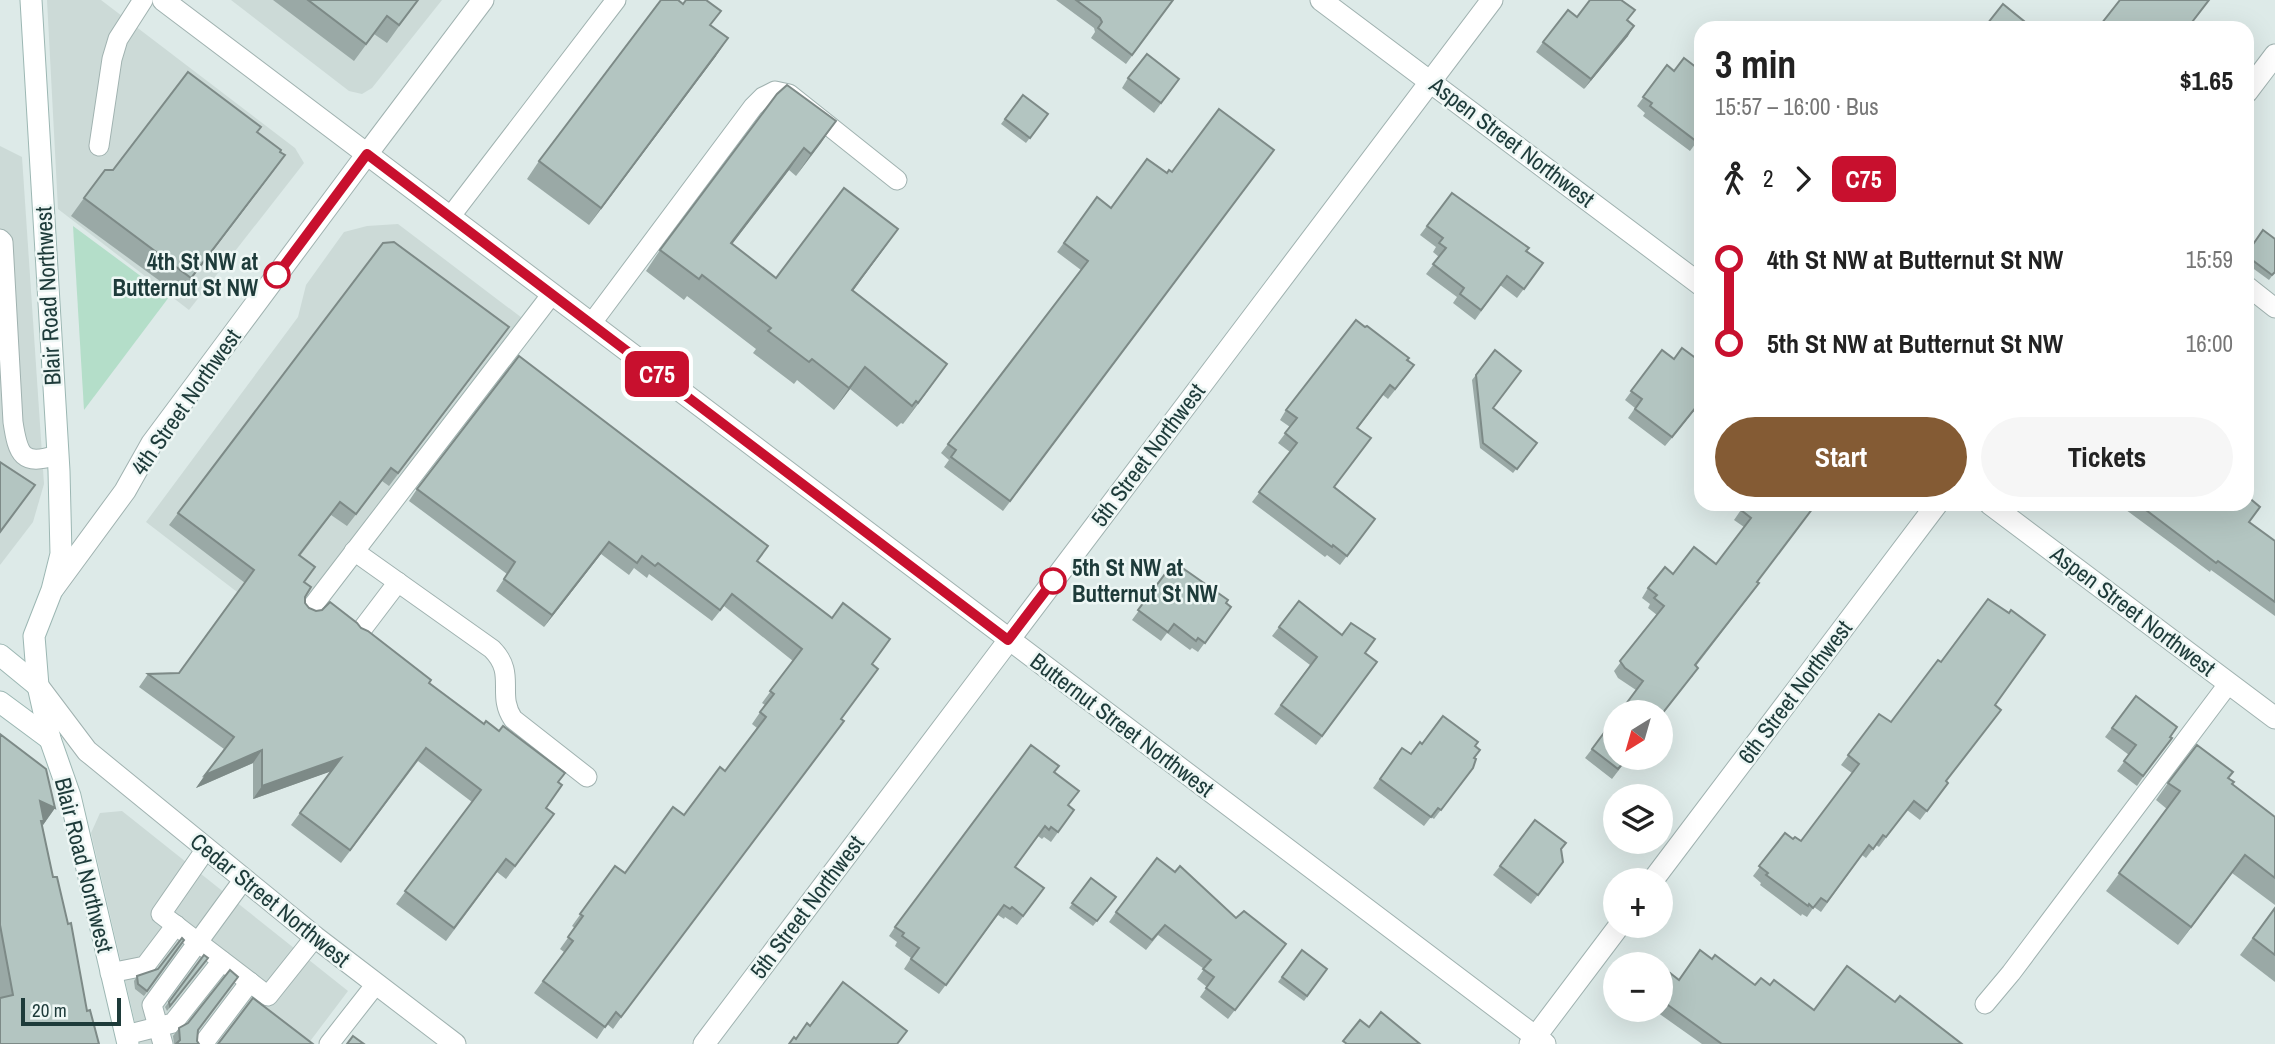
<!DOCTYPE html>
<meta charset="utf-8">
<style>
:root{--surface:#fff;--page:#f6f6f6;--text:#222;--muted:#767676;--accent:#845b34}
body{margin:0;font-family:"Archivo Narrow",sans-serif;background:var(--page);color:var(--text);height:100vh;display:flex;flex-direction:column;font-size:26px;white-space:nowrap}
*{box-sizing:border-box;margin:0}
p{font-size:23px;color:var(--muted)}
.icon{flex:none;width:38px;height:38px;fill:none;stroke:currentColor;stroke-width:2;stroke-linecap:round;stroke-linejoin:round}
.map{position:relative;flex:1;overflow:hidden}
.sheet{position:absolute;left:1694px;top:21px;width:560px;height:490px;display:flex;flex-direction:column;background:var(--surface);border-radius:21px;box-shadow:0 7px 28px #0002}
.sheet>*{flex:none}
.badge{padding:0 14px;border-radius:10px;font-size:24px;line-height:46px}
.needle{width:46px;rotate:217deg}
.tools{position:absolute;left:1603px;top:700px;display:grid;gap:14px}
.tools a{display:grid;place-items:center;width:70px;height:70px;border-radius:50%;background:var(--surface);box-shadow:0 7px 28px #0002;font-size:35px}
.scale{position:absolute;left:21px;bottom:18px;width:100px;box-sizing:border-box;padding-left:7px;border:4px solid #1e3b3a;border-top:0;font-size:19px;line-height:24px;white-space:nowrap;color:#1e3b3a;-webkit-text-stroke:5px #eef7f5;paint-order:stroke}
.map>.badge{position:absolute;translate:-50% -50%;box-shadow:0 0 0 4px #fff}
.legs{display:flex;align-items:center;gap:10px;height:77px;padding:0 21px;font-size:23px}
.legs p{margin-inline-start:auto}
.head{display:flex;align-items:center;justify-content:space-between;height:119px;padding:0 21px}
h1{font-size:38px;font-weight:800;line-height:52px}
.primary-button{display:flex;gap:14px;margin-top:auto;padding:14px 21px}
.primary-button a{flex:1;height:80px;border-radius:42px;background:var(--accent);color:#fff;font-size:28px;font-weight:800;line-height:80px;text-align:center}
.primary-button a+a{background:var(--page);color:var(--text)}
ul{padding:0 21px;list-style:none}
li{display:flex;align-items:center;gap:24px;height:84px;font-size:26px}
li i{display:grid;place-items:center;width:10px;height:100%;margin:0 9px;background:currentColor}
li i::after{content:'';width:18px;height:18px;margin:-9px;border:5px solid;border-radius:50%;background:var(--surface)}
li p{margin-inline-start:auto}
li:first-child i{background:linear-gradient(#0000 50%,currentColor 0)}
li:last-child i{background:linear-gradient(currentColor 50%,#0000 0)}
.map>svg:first-child{display:block}
.built{fill:#ccdad7}
.green{fill:#b4dec9}
.lines{fill:none;stroke-linecap:round;stroke-linejoin:round}
.service-casing{stroke:#a0b2b0;stroke-width:21}
.minor-casing{stroke:#a0b2b0;stroke-width:23}
.tertiary-casing{stroke:#a0b2b0;stroke-width:23}
.secondary-casing{stroke:#9cb7b3;stroke-width:23}
.service{stroke:#fff;stroke-width:19}
.minor{stroke:#fff;stroke-width:21}
.tertiary{stroke:#fff;stroke-width:21}
.secondary{stroke:#fff;stroke-width:21}
.wall{fill:#9aa9a6}
.shaded-wall{fill:#7d8a87}
.building{fill:#b3c5c1;stroke:#7d8a87;stroke-width:2}
.line-1-casing{stroke:#fff;stroke-width:16}
.line-1{stroke:#c8102e;stroke-width:10}
.stop-1-dot{fill:#fff;stroke:#c8102e;stroke-width:3.5}
.labels{text-anchor:middle;stroke-width:5;stroke-linejoin:round;paint-order:stroke}
.street-label{font-size:23px;fill:#1e3b3a;stroke:#eef7f5}
.stop-label{font-size:23px;font-weight:bold;fill:#1e3b3a;stroke:#eef7f5;text-anchor:end}
</style>
<div class="map">
<svg width="2275" height="1044" viewBox="0 0 2275 1044">
<rect width="100%" height="100%" fill="#ddeae8"/>
<g class="built">
<path d="M47,0H101L295,148L304,163L189,310L58,209Z"/>
<path d="M231,0H442L372,88L362,94L349,91Z"/>
<path d="M0,146L22,157L44,484L33,522L0,565Z"/>
<path d="M398,224L526,321L289,632L146,522L298,317L306,285L344,232L367,226Z"/>
<path d="M122,811L348,991L308,1044H140L91,833L100,813Z"/>
</g>
<path class="green" d="M73,226L169,297L84,410Z"/>
<g class="lines">
<defs>
<g id="service">
<path d="M99,146L112,59L118,39L143,0"/>
<path d="M450,217L616,0"/>
<path d="M0,239L3,242L13,422C18,455 22,466 57,455"/>
<path d="M2247,286L2275,308"/>
<path d="M591,324L753,107L763,97L775,91L789,94L897,180"/>
<path d="M354,551L492,649C517,674 496,694 513,719L587,777"/>
<path d="M308,612L552,294"/>
<path d="M360,632L398,582"/>
<path d="M206,849L161,914L268,996L315,937"/>
<path d="M110,973L145,966L176,925"/>
<path d="M1985,1004L2011,973L2229,683"/>
<path d="M126,1035L173,1023L222,961"/>
<path d="M163,1044L152,1005L244,879"/>
<path d="M203,1044L250,982"/>
<path d="M329,1044L376,984"/>
</g>
<g id="minor">
<path d="M2247,92L2275,55"/>
<path d="M367,154L483,0"/>
<path d="M1653,880L1937,504"/>
<path d="M1530,1044L1619,926"/>
</g>
<g id="tertiary">
<path d="M163,0L1545,1044"/>
<path d="M1321,0L1701,285"/>
<path d="M1990,504L2275,718"/>
<path d="M53,589L125,491L152,443L367,154"/>
<path d="M38,686L87,751L315,937L455,1044"/>
<path d="M704,1044L1492,0"/>
</g>
<g id="secondary">
<path d="M31,0L59,471L61,554L52,590L34,636L38,686L50,739L70,796L128,1044"/>
<path d="M0,655L38,686"/>
<path d="M0,702L50,739"/>
</g>
</defs>
<use href="#service" class="service-casing"/>
<use href="#minor" class="minor-casing"/>
<use href="#tertiary" class="tertiary-casing"/>
<use href="#secondary" class="secondary-casing"/>
<use href="#service" class="service"/>
<use href="#minor" class="minor"/>
<use href="#tertiary" class="tertiary"/>
<use href="#secondary" class="secondary"/>
</g>
<g class="wall">
<path d="M273,0H418L387,43L374,34L354,61Z"/>
<path d="M1056,0H1173L1126,64L1091,38L1095,32L1094,28Z"/>
<path d="M2209,0L2188,28H2098Z"/>
<path d="M1577,17L1627,21L1628,36L1584,89L1536,52L1543,42Z"/>
<path d="M711,25L716,56L589,225L527,179L539,161Z"/>
<path d="M1667,65L1674,71L1701,136L1690,151L1643,116L1645,113L1637,106Z"/>
<path d="M1128,78L1179,79L1154,113L1122,88Z"/>
<path d="M1023,95L1048,114L1026,143L1001,124Z"/>
<path d="M836,121L796,176L789,170L732,244L776,278L898,229L853,291L932,385L903,424L901,423L897,427L850,389L834,410L797,380L794,384L753,353L756,349L687,296L684,300L646,271L660,250Z"/>
<path d="M258,132L272,173L179,295L71,216L84,198L113,170Z"/>
<path d="M1274,150L1003,511L944,467L949,460L941,453L948,444L1081,270L1057,252L1097,197L1111,208L1167,173Z"/>
<path d="M1452,193L1543,263L1517,298L1500,285L1475,320L1453,303L1457,297L1426,274L1439,257L1433,252L1436,247L1420,235Z"/>
<path d="M2247,253L2275,272L2269,280L2247,264Z"/>
<path d="M500,340L389,486L382,481L347,526L331,515L300,556L304,582L305,603L309,608L361,628L429,683L558,782L546,808L554,814L545,827L506,879L497,872L446,941L396,904L472,802L418,761L341,863L291,825L331,771L253,799V763L196,788L224,749L139,687L148,674L179,673L245,583L169,525L178,513Z"/>
<path d="M1495,350L1493,408L1537,443L1513,473L1480,448L1472,380Z"/>
<path d="M1662,350L1701,382V402L1665,446L1628,418L1635,408L1625,400Z"/>
<path d="M1407,360V375L1388,399L1383,395L1358,428L1335,487L1375,519L1340,565L1327,555L1325,557L1252,502L1290,452L1278,443L1290,427L1280,420L1286,410Z"/>
<path d="M417,489L757,561L872,664L613,1029L607,1024L597,1039L534,993L564,952L560,949L575,928L572,926L615,866L625,873L684,815L725,771L757,728L752,724L765,705L762,703L793,661L724,606L712,621L649,574L647,578L634,568L629,575L601,554L544,627L496,591L507,574L409,501Z"/>
<path d="M1745,504H1816L1757,582L1759,583L1752,593L1696,666L1692,677L1636,690L1618,678L1614,671L1657,615L1648,608L1650,604L1642,598L1648,588L1673,574L1716,564L1744,527L1734,520Z"/>
<path d="M2118,504H2247L2249,522L2275,541V616L2211,570L2210,572Z"/>
<path d="M1174,562L1231,607L1198,652L1192,648L1190,650L1167,633L1161,641L1132,620Z"/>
<path d="M1279,627L1365,653L1377,662L1316,745L1274,714L1310,665L1272,636Z"/>
<path d="M2136,696L2177,727L2137,786L2117,771L2129,755L2105,737Z"/>
<path d="M1995,705L1946,782L1948,783L1920,820L1907,810L1879,847L1876,845L1866,858L1862,855L1821,912L1814,907L1807,917L1802,914L1801,916L1760,885L1761,883L1753,876L1785,833L1793,839L1801,841L1852,773L1841,765L1879,714L1891,722Z"/>
<path d="M0,734L55,808L43,825L42,824L53,877L87,1011L0,1044Z"/>
<path d="M1422,744L1475,746V758L1473,768L1434,819L1431,817L1424,826L1373,788L1402,748L1411,754Z"/>
<path d="M1592,749L1615,758H1628L1612,779L1585,758Z"/>
<path d="M1055,773L1068,805L1074,810L1051,842L1044,837L1042,839L1038,836L1015,867L1044,888L1017,925L1005,917L1004,919L998,915L939,994L904,969L911,958L895,946L897,942L889,936L895,927Z"/>
<path d="M2229,778L2232,784L2275,817V905L2232,873L2178,945L2106,891L2167,809L2156,800L2168,783Z"/>
<path d="M1561,849L1563,862L1531,904L1493,875L1500,866Z"/>
<path d="M1091,878L1116,897L1093,926L1069,908Z"/>
<path d="M2275,908V982L2240,955Z"/>
<path d="M1116,912L1236,918L1286,944L1228,1019L1200,997L1207,987L1197,979L1204,969L1158,935L1146,950L1109,922Z"/>
<path d="M184,940L144,996L135,989L134,981L137,976L158,969Z"/>
<path d="M1302,950L1327,969L1304,1001L1278,982Z"/>
<path d="M204,955L208,958L167,1011L165,1007Z"/>
<path d="M1712,959L1755,985H1770L1814,1010L1895,1002L1962,1044H1702L1654,1010H1661V986L1679,980Z"/>
<path d="M179,1028L198,1030L197,1041L199,1044H174L173,1036Z"/>
</g>
<g class="shaded-wall">
<path d="M1634,26L1628,36L1584,89L1591,79Z"/>
<path d="M728,38L716,56L589,225L601,208Z"/>
<path d="M836,121L821,143L796,176L811,154Z"/>
<path d="M804,148L789,170L716,265L731,243Z"/>
<path d="M285,155L272,173L179,295L191,278Z"/>
<path d="M898,229L883,250L837,312L852,290Z"/>
<path d="M947,364L932,385L903,424L918,403Z"/>
<path d="M865,367L850,389L834,410L849,388Z"/>
<path d="M1701,401V402L1665,446L1672,437Z"/>
<path d="M609,542L601,554L544,627L552,615Z"/>
<path d="M262,750L253,763L196,788L205,775Z"/>
<path d="M341,758L332,771L253,799L262,786Z"/>
<path d="M40,801L55,808L43,825L42,824Z"/>
<path d="M2245,855L2232,873L2178,945L2191,927Z"/>
</g>
<g class="building">
<path d="M308,0H418L399,25L387,16L366,44Z"/>
<path d="M661,0H678L683,4L686,0H706L721,11L710,25L728,38L601,208L539,161Z"/>
<path d="M1076,0H1173L1132,55L1098,28L1102,22L1100,18Z"/>
<path d="M1590,0H1621L1635,10L1627,20L1634,26L1591,79L1543,42L1568,10L1577,17Z"/>
<path d="M2120,0H2209L2189,26L2184,23L2180,28H2098Z"/>
<path d="M2003,4L2025,22L2020,28H1984Z"/>
<path d="M1147,54L1179,79L1161,103L1128,78Z"/>
<path d="M1684,58L1701,71V135L1696,141L1650,106L1652,103L1643,97L1667,65L1674,71Z"/>
<path d="M188,72L261,127L257,132L281,150L280,152L285,155L191,278L84,198L105,170H113Z"/>
<path d="M787,85L836,121L811,154L804,148L731,243L776,278L844,188L898,229L852,290L947,364L918,403L916,401L912,406L865,367L849,388L812,359L809,362L768,331L771,328L702,275L699,279L660,250L777,94Z"/>
<path d="M1023,95L1048,114L1030,138L1005,119Z"/>
<path d="M1219,109L1274,150L1010,501L951,457L956,450L948,444L1088,261L1064,243L1097,197L1111,208L1147,159L1167,173L1169,170L1172,172Z"/>
<path d="M1452,193L1529,248L1526,251L1543,263L1524,289L1507,276L1481,310L1460,294L1464,288L1433,264L1446,248L1439,243L1443,238L1427,226Z"/>
<path d="M2263,230L2275,239V272L2272,275L2247,256V253Z"/>
<path d="M394,242L509,327L398,473L391,468L356,514L340,502L299,555L315,567L304,582L311,587L305,597V603L309,608L316,611L322,610L330,602L357,623L361,628L368,631L431,680L429,683L484,724L486,721L499,731L503,726L565,773L558,782L562,785L546,808L554,814L515,866L506,859L454,928L405,891L481,790L426,748L350,850L300,813L341,758L262,786V750L205,775L234,737L148,674L179,673L254,570L178,513L383,243Z"/>
<path d="M1356,320L1365,327L1367,326L1409,358L1407,360L1414,365L1395,389L1390,385L1357,428L1371,438L1334,487L1375,519L1347,556L1333,545L1332,547L1259,492L1297,443L1285,433L1297,418L1286,410Z"/>
<path d="M1682,348L1701,362V378L1699,380L1701,382V401L1672,437L1635,409L1642,399L1631,391L1662,350L1674,359Z"/>
<path d="M1495,350L1521,371L1493,408L1537,443L1517,469L1483,443L1476,375Z"/>
<path d="M519,356L768,546L757,561L832,618L843,603L890,639L872,664L878,669L841,719L844,721L621,1017L616,1012L605,1027L543,981L573,941L568,937L583,916L580,914L615,866L625,873L673,807L684,815L720,767L725,771L766,717L760,712L774,694L770,691L802,649L732,594L720,610L658,563L655,566L642,556L637,563L609,542L552,615L504,579L515,562L417,489Z"/>
<path d="M0,462L35,485L0,532Z"/>
<path d="M2247,496L2260,507L2249,522L2275,541V602L2218,561L2216,563L2138,504H2247Z"/>
<path d="M1745,504H1816L1757,582L1759,583L1695,665L1698,668L1661,715V712H1620L1643,681L1625,668L1620,661L1664,606L1654,598L1657,595L1648,588L1665,567L1673,574L1694,547L1716,564L1751,518L1741,510Z"/>
<path d="M1174,562L1228,600L1226,603L1231,607L1205,643L1198,638L1196,641L1174,624L1168,632L1138,610Z"/>
<path d="M1988,599L2009,613L2011,610L2045,635L1995,705L2001,710L1946,781L1948,783L1927,811L1914,801L1886,837L1883,835L1873,849L1869,845L1827,902L1821,898L1813,908L1809,904L1808,906L1766,875L1768,873L1759,866L1785,833L1793,839L1795,837L1801,841L1859,764L1848,755L1879,714L1891,722L1938,660L1941,662Z"/>
<path d="M1299,601L1342,635L1351,623L1375,639L1365,653L1377,662L1322,736L1281,705L1317,657L1279,627Z"/>
<path d="M2136,696L2177,727L2170,737L2172,738L2143,776L2124,761L2136,745L2112,728Z"/>
<path d="M1443,716L1478,742L1475,746L1480,750L1474,758L1476,759L1473,768L1441,810L1438,808L1431,817L1380,779L1402,748L1411,754L1420,742L1422,744Z"/>
<path d="M1615,718V758H1627L1618,769L1592,749Z"/>
<path d="M0,734L46,769L55,808L40,801L44,821H41L53,877H57L68,924L71,923L87,1011L90,1010L99,1044H0V998L13,995L0,925Z"/>
<path d="M1031,745L1059,766L1054,772L1079,791L1068,805L1074,810L1058,832L1051,827L1049,830L1045,826L1015,867L1044,888L1023,916L1012,907L1010,909L1004,905L946,985L911,959L919,948L902,936L904,933L895,927Z"/>
<path d="M2197,745L2233,772L2228,778L2234,782L2232,784L2275,817V878L2245,855L2191,927L2119,873L2180,791L2168,783Z"/>
<path d="M1535,820L1566,843L1561,849L1563,862L1538,895L1500,866Z"/>
<path d="M1157,858L1175,872L1180,866L1236,918L1244,911L1286,944L1235,1010L1206,988L1214,977L1203,969L1211,960L1165,925L1152,940L1116,912Z"/>
<path d="M1091,878L1116,897L1097,921L1072,903Z"/>
<path d="M2275,908V955L2253,938Z"/>
<path d="M182,938L184,940L147,991L138,984L137,976L158,969Z"/>
<path d="M1302,950L1327,969L1307,996L1282,977Z"/>
<path d="M1700,950L1712,959L1715,955L1755,985L1761,978L1770,985L1774,980L1814,1010L1847,966L1895,1002L1900,996L1962,1044H1722L1661,1000V986L1670,973L1679,980Z"/>
<path d="M204,955L208,958L170,1006L169,1002Z"/>
<path d="M230,970L238,977L198,1030L197,1041L199,1044H176L180,1040L179,1028L188,1023Z"/>
<path d="M843,982L907,1031L897,1044H789L794,1037L796,1039L807,1023L810,1026Z"/>
<path d="M253,998L313,1044H218Z"/>
<path d="M1381,1012L1420,1044H1347L1343,1041L1360,1020L1369,1027Z"/>
<path d="M353,1036L364,1044H347Z"/>
</g>
<g class="lines">
<defs>
<path id="line-1" d="M277,275L367,154L1008,640L1053,581"/>
</defs>
<use href="#line-1" class="line-1-casing"/>
<use href="#line-1" class="line-1"/>
</g>
<g class="stop-1-dot">
<circle cx="277" cy="275" r="12"/>
<circle cx="1053" cy="581" r="12"/>
</g>
<g class="labels">
<g class="street-label">
<text transform="translate(1512 142) rotate(37)" y="8">Aspen Street Northwest</text>
<text transform="translate(48 296) rotate(-93)" y="8">Blair Road Northwest</text>
<text transform="translate(186 402) rotate(-55)" y="8">4th Street Northwest</text>
<text transform="translate(1148 455) rotate(-53)" y="8">5th Street Northwest</text>
<text transform="translate(2133 611) rotate(37)" y="8">Aspen Street Northwest</text>
<text transform="translate(1795 692) rotate(-53)" y="8">6th Street Northwest</text>
<text transform="translate(1122 725) rotate(37)" y="8">Butternut Street Northwest</text>
<text transform="translate(84 865) rotate(76)" y="8">Blair Road Northwest</text>
<text transform="translate(270 900) rotate(39)" y="8">Cedar Street Northwest</text>
<text transform="translate(807 907) rotate(-53)" y="8">5th Street Northwest</text>
</g>
<g class="stop-label">
<text x="258" y="270">4th St NW at<tspan x="258" dy="26">Butternut St NW</tspan></text>
<text x="1072" y="576" text-anchor="start">5th St NW at<tspan x="1072" dy="26">Butternut St NW</tspan></text>
</g>
</g>
</svg>
<div class="tools">
<a><svg class="needle" viewBox="-14 -14 28 28"><path d="M0-13l5 13h-10z" fill="#e53935"/><path d="M0 13l5-13h-10z" fill="#767676"/></svg></a>
<a><svg class="icon" aria-label="layers" viewBox="0 0 24 24"><path d="M12 4l9 5-9 5-9-5zM3 14l9 5 9-5"/></svg></a>
<a>+</a>
<a>−</a>
</div>
<div class="scale">20 m</div>
<b class="badge" style="left:657px;top:374px;background:#c8102e;color:#fff">C75</b>
<section class="sheet">
<div class="head"><div><h1>3 min</h1><p>15:57 – 16:00 · Bus</p></div><b>$1.65</b></div>
<div class="legs"><svg class="icon" aria-label="walk" viewBox="0 0 24 24"><circle cx="13" cy="4" r="2"/><path d="M13 8l-2 6 4 7M11 14l-3 7M7 12l3-4h3l4 4"/></svg>2<svg class="icon" aria-label="forward" viewBox="0 0 24 24"><path d="M9 5l7 7-7 7"/></svg><b class="badge" style="background:#c8102e;color:#fff">C75</b></div>
<ul>
<li><i style="color:#c8102e"></i><b>4th St NW at Butternut St NW</b><p>15:59</p></li>
<li><i style="color:#c8102e"></i><b>5th St NW at Butternut St NW</b><p>16:00</p></li>
</ul>
<div class="primary-button"><a>Start</a><a>Tickets</a></div>
</section>
</div>
